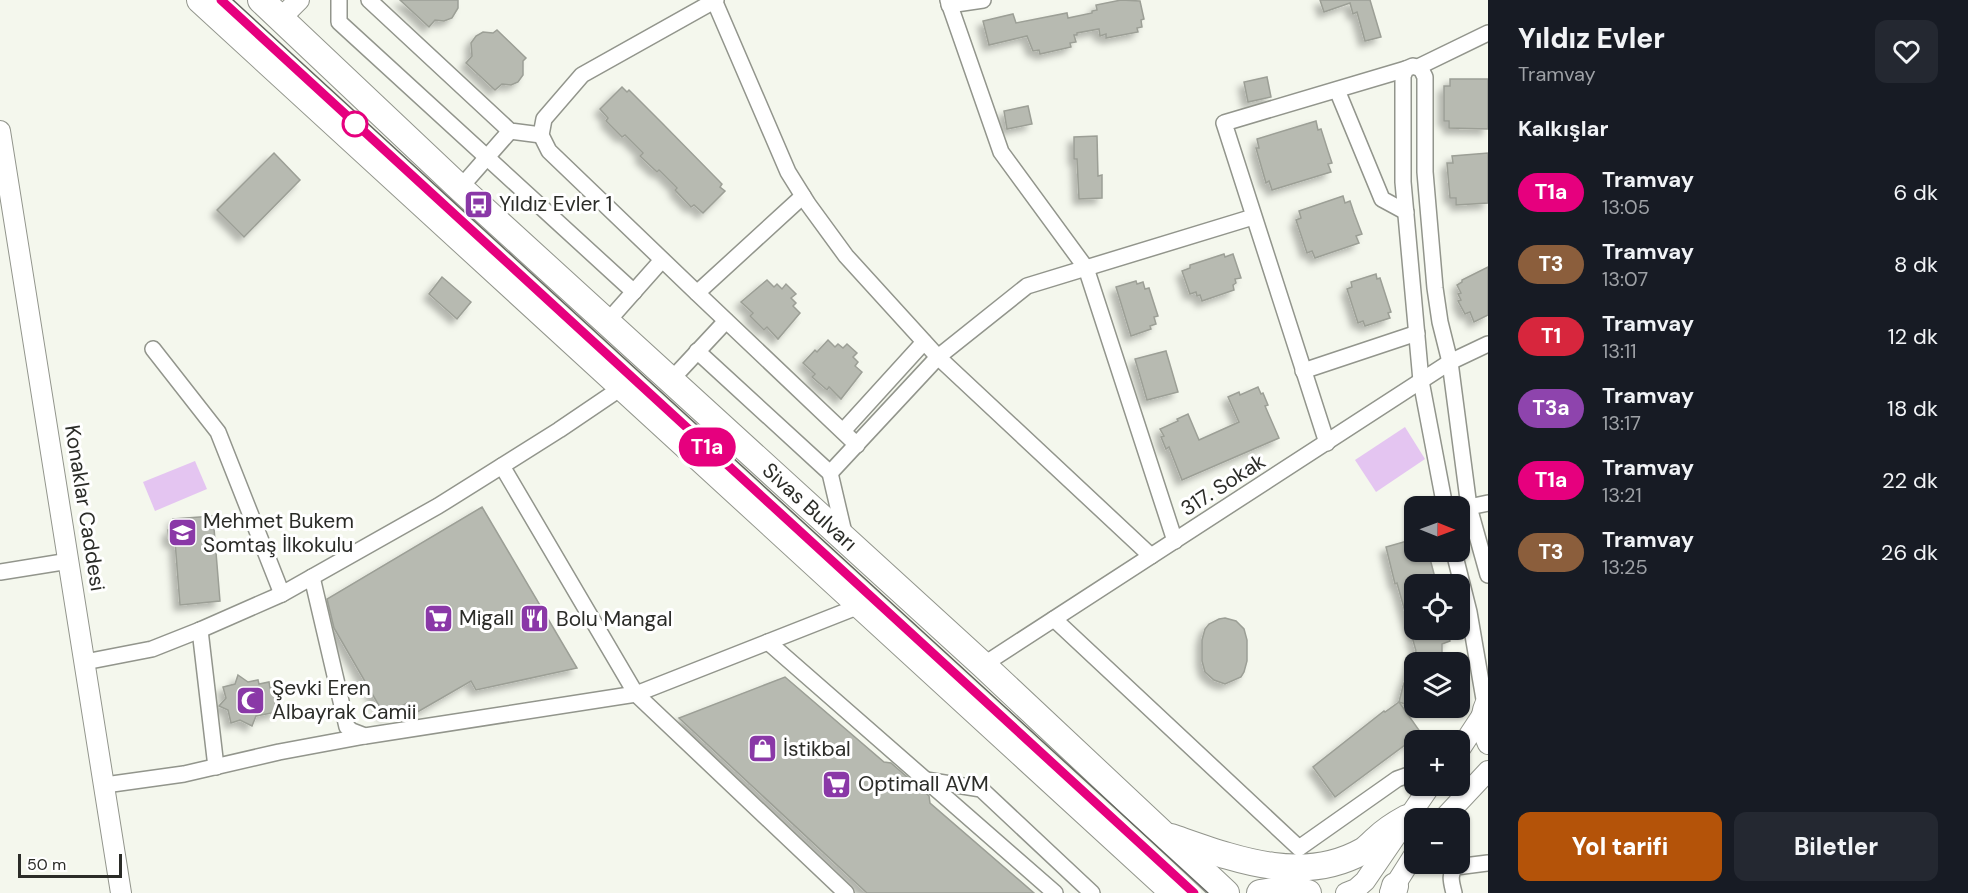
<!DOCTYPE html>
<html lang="tr">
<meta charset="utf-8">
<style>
:root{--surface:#171b24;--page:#242831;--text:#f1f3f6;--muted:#9ea1a6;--accent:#b45309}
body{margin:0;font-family:"DM Sans",sans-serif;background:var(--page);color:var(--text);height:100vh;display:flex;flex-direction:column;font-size:22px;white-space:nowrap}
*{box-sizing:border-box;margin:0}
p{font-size:20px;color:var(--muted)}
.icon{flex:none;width:33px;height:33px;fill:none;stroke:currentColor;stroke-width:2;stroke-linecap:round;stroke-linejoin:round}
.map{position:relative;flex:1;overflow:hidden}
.panel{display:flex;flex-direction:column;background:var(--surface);width:480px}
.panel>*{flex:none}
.badge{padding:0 12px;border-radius:20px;font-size:21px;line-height:39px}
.needle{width:39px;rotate:91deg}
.tools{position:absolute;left:1404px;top:496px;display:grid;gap:12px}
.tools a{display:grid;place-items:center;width:66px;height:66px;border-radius:12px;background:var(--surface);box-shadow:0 2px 4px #0004;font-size:30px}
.scale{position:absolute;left:18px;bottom:15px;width:104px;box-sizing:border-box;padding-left:6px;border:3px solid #2b2c28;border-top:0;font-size:16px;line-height:21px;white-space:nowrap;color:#2b2c28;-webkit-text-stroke:4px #fff;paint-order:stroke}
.map>.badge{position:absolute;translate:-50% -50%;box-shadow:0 0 0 3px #fff}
h2{padding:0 30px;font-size:22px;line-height:54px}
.round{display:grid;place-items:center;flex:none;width:63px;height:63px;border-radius:12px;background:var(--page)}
.head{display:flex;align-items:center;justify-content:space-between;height:102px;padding:0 30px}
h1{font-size:28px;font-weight:800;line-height:45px}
.action{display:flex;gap:12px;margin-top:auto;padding:12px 30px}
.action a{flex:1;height:69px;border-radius:12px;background:var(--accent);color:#fff;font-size:24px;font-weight:800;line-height:69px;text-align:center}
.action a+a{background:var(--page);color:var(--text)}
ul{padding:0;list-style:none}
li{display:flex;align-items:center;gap:18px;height:72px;padding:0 30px}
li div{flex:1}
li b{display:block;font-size:22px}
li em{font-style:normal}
li .badge{min-width:66px;font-weight:700;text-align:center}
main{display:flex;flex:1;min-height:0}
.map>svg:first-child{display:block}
.green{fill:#e4c5f1}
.building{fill:#b7bab1;stroke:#9c9f96;stroke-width:1.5;filter:url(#shadow)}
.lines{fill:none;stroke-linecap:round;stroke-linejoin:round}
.minor-casing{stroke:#92958c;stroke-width:18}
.tertiary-casing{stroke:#92958c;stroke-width:22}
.trunk-casing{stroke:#92958c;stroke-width:28}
.minor{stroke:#fff;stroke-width:15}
.tertiary{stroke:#fff;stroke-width:20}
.trunk{stroke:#fff;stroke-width:26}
.tram{stroke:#656761;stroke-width:1.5}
.line-casing{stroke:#fff;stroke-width:14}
.line{stroke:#e6007e;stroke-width:9}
.stop-dot{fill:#fff;stroke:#e6007e;stroke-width:3}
.labels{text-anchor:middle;stroke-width:6;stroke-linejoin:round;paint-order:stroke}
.poi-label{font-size:21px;fill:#2b2c28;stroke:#fff;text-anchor:start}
.street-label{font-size:21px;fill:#2b2c28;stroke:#fff}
</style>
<main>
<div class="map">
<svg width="1488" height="893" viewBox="0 0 1488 893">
<defs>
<filter id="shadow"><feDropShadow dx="-5.5" dy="5.5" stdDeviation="3" flood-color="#0004"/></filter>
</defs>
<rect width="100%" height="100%" fill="#f4f7ed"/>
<g class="green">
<path d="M1405,427L1425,459L1376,492L1355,460Z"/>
<path d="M195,461L207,489L155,511L143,482Z"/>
</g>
<g class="building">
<path d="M400,0H458V8L452,18L444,21L435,20L429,27Z"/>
<path d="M1121,0L1140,1L1144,19L1141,20L1142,27L1137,28L1138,32L1106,38V34L1100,36L1099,29L1077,33V35H1074L1076,42L1070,43L1071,47L1040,54L1039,50L1033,51L1027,36L989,45L983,21L1013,14L1016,23L1067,13L1068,18L1092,13V11L1097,10L1096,5Z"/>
<path d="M1320,0H1370L1381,37L1365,41L1357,12L1353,14L1350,3L1324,12Z"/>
<path d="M497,30L526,58L523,61V75L518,82L511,85L502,84L495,90L466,63L472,56L471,43L476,36L483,32L493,33Z"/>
<path d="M1267,77L1271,97L1248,102L1244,82Z"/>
<path d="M1450,79H1488V129L1449,128V121H1444V86H1450Z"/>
<path d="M622,87L627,92L629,90L662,123L722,184L720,187L725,191L703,213L694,205L691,207L675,190L677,188L659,170L657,172L640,156L643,153L625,135L622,137L606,121L608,118L600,109Z"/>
<path d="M1028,106L1032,124L1007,129L1004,111Z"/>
<path d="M1316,121L1318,130L1321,129L1328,151L1332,163L1328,164L1331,172L1272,190L1269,181L1266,183L1256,148H1259L1257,139Z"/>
<path d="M1097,136L1098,176L1102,175V198L1079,199L1077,159H1074V137Z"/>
<path d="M274,153L300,180L244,237L217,210Z"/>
<path d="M1488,153V203L1456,205V198H1450L1447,163H1453L1452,156Z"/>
<path d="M1343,196L1345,203L1350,201L1354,213L1362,234L1356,236L1359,243L1315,258L1312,251L1307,253L1296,220L1301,218L1299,211Z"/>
<path d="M1224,254L1225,257L1233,254L1241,278L1235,279L1236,283L1233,285L1234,290L1202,301L1200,295L1197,296L1196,292L1190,294L1182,271L1190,268V265Z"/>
<path d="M1488,267V315L1474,322L1470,312L1465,314L1458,301L1461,300L1458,294L1461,293L1457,285L1462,282V280Z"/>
<path d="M1376,274L1377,279L1380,278L1391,312L1388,313L1390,318L1365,326L1363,321L1358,323L1347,289L1352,287L1351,282Z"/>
<path d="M442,277L471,302L457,319L429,294Z"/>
<path d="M767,280L774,287L777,284L782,289L786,284L796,294L791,298L796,303L793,306L800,313L778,339L767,327L764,330L750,316L753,313L741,302Z"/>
<path d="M1136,281L1137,284L1143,282L1145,289L1149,288L1158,316L1154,317L1156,324L1150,326L1151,329L1131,336L1116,287Z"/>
<path d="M828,340L835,347L838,344L843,348L847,344L857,353L853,357L858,362L855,366L862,372L841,399L829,387L827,390L812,377L815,374L803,363L815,350L817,352Z"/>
<path d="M1166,351L1178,392L1147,400L1135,359Z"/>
<path d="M1258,387L1261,394L1263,393L1268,405L1265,406L1279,438L1182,480L1169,447L1166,449L1161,437L1164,436L1160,429L1178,421L1177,419L1188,414L1199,440L1239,422L1228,397L1239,392L1240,395Z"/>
<path d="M482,507L577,668L476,690L471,681L414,714L407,703L385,716L334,628L327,599Z"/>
<path d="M213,516L220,601L180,605L175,541L169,542L168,530H174L173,519Z"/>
<path d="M1414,539V552H1425L1426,556L1429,555L1437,585H1414V630H1447L1450,641L1442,644V663H1414V707L1399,702L1403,686L1416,651L1397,583L1395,584L1386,547Z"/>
<path d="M1225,618L1236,621L1244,629L1247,640V661L1244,672L1241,677L1225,684L1214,680L1205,672L1202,661V640L1205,629L1209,624L1219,619Z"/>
<path d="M238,675L248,682L258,680L259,684L269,682L270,688L276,687L279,700L275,701L277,712L256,716L252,726L240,720L231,723L228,710L219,706L226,698L223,687L235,684Z"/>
<path d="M785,677L884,762L891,763L929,796L930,803L1034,893H867L679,718Z"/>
<path d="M1399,702L1421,733L1335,797L1313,767L1384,711L1385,712Z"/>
</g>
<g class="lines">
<defs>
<g id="minor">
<path d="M339,0V22L634,292"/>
<path d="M369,0L510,131L541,135"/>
<path d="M714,0L788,172L808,204L846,256L938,357L1151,556"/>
<path d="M716,0L582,75L544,119L541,135L549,151L697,293L857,445"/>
<path d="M948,0L1001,152L1086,268L1175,541"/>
<path d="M949,5L983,0"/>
<path d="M1418,67L1488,33"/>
<path d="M1337,90L1382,199L1406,212"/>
<path d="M460,188L510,131"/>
<path d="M697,293L803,196"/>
<path d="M607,322L662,260"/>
<path d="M153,349L218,432L282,594"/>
<path d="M697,351L830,473L845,537"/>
<path d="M1303,371L1417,333"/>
<path d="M671,380L726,321"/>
<path d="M843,431L924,342"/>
<path d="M1327,443L1224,123L1406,69"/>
<path d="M502,466L636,694L846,893"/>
<path d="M830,473L938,357L1027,286L1253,217"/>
<path d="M1445,507L1421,381L1403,182V76L1406,69L1413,66L1421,69L1425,77V172L1435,288L1440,322L1450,362L1469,507L1488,575"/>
<path d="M1469,507L1488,503"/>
<path d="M1454,552L1469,612L1485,705"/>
<path d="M0,572L69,561"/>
<path d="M312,577L347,727L352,731L365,736L636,694L862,605"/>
<path d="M1054,619L1299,848L1397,779L1414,773"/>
<path d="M200,630L216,767"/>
<path d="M768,642L1055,893"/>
<path d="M85,662L152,649L200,630L282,594L438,506L559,430L621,388"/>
<path d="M983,665L1450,362L1488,344"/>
<path d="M926,780L981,789L1092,893"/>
<path d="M105,785L184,774L279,752L365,736"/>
<path d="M1454,893C1452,884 1448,874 1456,867L1488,863"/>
</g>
<g id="tertiary">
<path d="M281,18L299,0"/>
<path d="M0,131L121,893"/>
<path d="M1488,699C1478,714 1481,729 1488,744"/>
<path d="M1460,749L1481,717"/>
<path d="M1443,819L1488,771"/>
<path d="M1346,893L1356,889L1365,881L1430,786"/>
<path d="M1390,893L1414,855"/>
</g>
<g id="trunk">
<path d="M200,0L1174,893"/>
<path id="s1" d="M261,0L460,188L983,665L1226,893"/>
<path d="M1171,837C1232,858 1301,886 1363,851C1368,848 1372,843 1377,839C1386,830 1396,824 1407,818"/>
<path d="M1260,893L1285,889L1308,893"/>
<path d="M1393,893L1395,886"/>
</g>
</defs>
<use href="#minor" class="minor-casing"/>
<use href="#tertiary" class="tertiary-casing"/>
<use href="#trunk" class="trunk-casing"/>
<use href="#minor" class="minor"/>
<use href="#tertiary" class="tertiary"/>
<use href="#trunk" class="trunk"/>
<g class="tram">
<path d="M233,0L1208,893"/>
<path d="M707,447L1194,893"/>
</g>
</g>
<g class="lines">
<defs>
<path id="line" d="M221,0L1194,893"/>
</defs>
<use href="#line" class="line-casing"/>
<use href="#line" class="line"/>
</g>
<defs>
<symbol id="bus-square" viewBox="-11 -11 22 22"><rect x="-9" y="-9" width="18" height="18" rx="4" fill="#8a38a7" stroke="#fff"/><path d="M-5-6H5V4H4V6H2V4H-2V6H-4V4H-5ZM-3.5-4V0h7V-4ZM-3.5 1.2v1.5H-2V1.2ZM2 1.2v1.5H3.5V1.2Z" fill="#fff"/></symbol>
<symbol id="school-square" viewBox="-11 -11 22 22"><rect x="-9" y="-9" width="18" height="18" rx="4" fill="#8a38a7" stroke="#fff"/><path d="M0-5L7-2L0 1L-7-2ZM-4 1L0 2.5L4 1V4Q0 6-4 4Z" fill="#fff"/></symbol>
<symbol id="supermarket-square" viewBox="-11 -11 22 22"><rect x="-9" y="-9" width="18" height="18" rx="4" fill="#8a38a7" stroke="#fff"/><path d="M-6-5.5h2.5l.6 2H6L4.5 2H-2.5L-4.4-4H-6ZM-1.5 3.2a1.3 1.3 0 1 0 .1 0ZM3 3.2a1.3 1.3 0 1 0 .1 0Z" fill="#fff"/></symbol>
<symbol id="restaurant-square" viewBox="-11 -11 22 22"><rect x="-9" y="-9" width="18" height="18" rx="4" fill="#8a38a7" stroke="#fff"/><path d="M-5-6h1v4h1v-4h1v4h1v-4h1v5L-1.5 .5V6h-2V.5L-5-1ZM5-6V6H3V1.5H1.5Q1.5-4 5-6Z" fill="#fff"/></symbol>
<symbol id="mosque-square" viewBox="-11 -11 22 22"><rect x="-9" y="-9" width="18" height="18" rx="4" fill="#8a38a7" stroke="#fff"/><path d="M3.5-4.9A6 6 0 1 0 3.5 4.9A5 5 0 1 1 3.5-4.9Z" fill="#fff"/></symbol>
<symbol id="shop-square" viewBox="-11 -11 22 22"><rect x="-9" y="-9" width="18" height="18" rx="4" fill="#8a38a7" stroke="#fff"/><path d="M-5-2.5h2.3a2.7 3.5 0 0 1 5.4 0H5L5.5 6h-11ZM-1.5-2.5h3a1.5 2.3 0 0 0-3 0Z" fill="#fff"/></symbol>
</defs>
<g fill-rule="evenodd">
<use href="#bus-square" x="462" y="188" width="33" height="33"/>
<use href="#school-square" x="166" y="516" width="33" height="33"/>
<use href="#supermarket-square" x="422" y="602" width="33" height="33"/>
<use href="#restaurant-square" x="518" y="602" width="33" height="33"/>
<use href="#mosque-square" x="234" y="684" width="33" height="33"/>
<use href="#shop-square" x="746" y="732" width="33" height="33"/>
<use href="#supermarket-square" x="820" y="768" width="33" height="33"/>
</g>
<circle class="stop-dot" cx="355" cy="124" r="12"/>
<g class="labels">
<g class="poi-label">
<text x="499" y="211">Yıldız Evler 1</text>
<text x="203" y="528">Mehmet Bukem<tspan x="203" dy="24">Somtaş İlkokulu</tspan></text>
<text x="459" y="625">Migall</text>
<text x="556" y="626">Bolu Mangal</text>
<text x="272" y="695">Şevki Eren<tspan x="272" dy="24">Albayrak Camii</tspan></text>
<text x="783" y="756">İstikbal</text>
<text x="858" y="791">Optimall AVM</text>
</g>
<g class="street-label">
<text transform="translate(1223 485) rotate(-33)" y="7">317. Sokak</text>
<text dy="7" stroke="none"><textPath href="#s1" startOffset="747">Sivas Bulvarı</textPath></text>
<text transform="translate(85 508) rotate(81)" y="7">Konaklar Caddesi</text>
</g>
</g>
</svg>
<div class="tools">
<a><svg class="needle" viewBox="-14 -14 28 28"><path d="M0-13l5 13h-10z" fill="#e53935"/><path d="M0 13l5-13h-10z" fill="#9ea1a6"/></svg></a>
<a><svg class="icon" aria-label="locate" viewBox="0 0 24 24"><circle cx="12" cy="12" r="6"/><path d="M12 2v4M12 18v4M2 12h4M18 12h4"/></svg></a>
<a><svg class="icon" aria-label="layers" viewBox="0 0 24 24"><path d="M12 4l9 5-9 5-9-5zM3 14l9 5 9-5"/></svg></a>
<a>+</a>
<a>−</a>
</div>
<div class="scale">50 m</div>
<b class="badge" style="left:707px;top:447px;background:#e6007e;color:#fff">T1a</b>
</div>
<section class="panel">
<div class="head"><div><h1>Yıldız Evler</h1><p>Tramvay</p></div><a class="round"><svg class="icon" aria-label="heart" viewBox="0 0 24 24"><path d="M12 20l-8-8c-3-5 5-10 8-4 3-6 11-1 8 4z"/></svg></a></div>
<h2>Kalkışlar</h2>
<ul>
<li><span class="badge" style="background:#e6007e;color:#fff">T1a</span><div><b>Tramvay</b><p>13:05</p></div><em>6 dk</em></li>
<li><span class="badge" style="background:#8b5e3c;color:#fff">T3</span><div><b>Tramvay</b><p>13:07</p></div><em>8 dk</em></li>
<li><span class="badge" style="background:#d7263d;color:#fff">T1</span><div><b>Tramvay</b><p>13:11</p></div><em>12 dk</em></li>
<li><span class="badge" style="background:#8e44ad;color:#fff">T3a</span><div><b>Tramvay</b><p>13:17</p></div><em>18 dk</em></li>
<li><span class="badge" style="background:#e6007e;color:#fff">T1a</span><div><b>Tramvay</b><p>13:21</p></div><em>22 dk</em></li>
<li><span class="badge" style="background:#8b5e3c;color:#fff">T3</span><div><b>Tramvay</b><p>13:25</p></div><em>26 dk</em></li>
</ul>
<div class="action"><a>Yol tarifi</a><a>Biletler</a></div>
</section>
</main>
